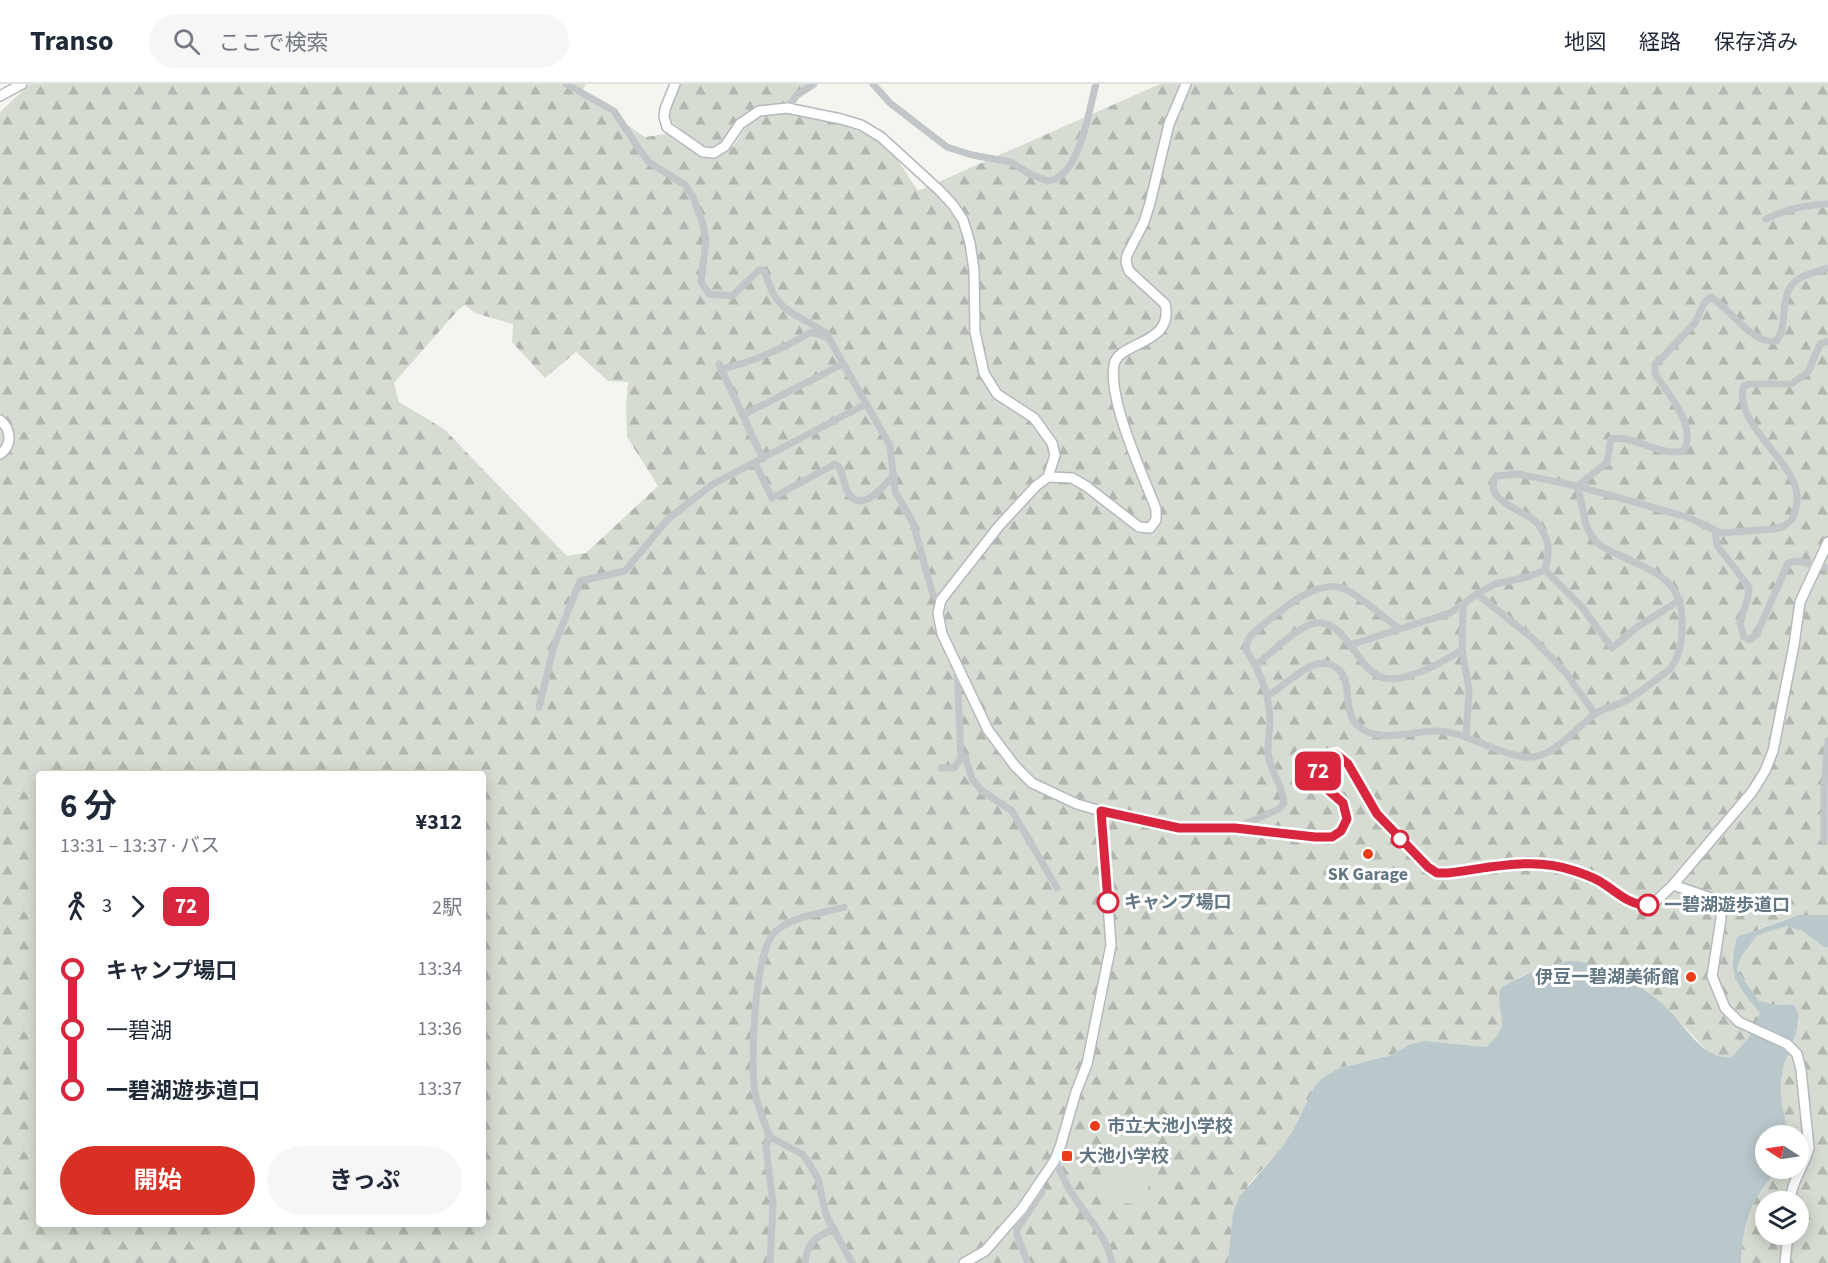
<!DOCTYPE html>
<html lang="ja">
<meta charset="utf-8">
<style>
:root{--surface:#fff;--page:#f6f6f7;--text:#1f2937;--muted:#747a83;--line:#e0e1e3;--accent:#d93025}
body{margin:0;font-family:"Source Sans 3","Noto Sans JP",sans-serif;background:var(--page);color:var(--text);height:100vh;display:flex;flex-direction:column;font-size:22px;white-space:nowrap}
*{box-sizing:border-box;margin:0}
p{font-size:20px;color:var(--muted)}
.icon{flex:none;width:33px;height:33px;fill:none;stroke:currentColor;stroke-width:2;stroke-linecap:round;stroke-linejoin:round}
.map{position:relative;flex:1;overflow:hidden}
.sheet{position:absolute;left:36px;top:687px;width:450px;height:456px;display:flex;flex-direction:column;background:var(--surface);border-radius:6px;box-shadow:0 3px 15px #0003}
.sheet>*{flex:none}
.badge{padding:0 12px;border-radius:9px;font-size:21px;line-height:39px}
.needle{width:39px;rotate:282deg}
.fabs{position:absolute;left:1755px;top:1041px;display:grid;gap:12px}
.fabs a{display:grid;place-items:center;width:54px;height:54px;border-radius:50%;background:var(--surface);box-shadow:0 3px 15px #0003;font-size:30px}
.map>.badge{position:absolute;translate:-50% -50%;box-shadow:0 0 0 3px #fff}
.legs{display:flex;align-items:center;gap:9px;height:66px;padding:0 24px;font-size:20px}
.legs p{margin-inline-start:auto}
.headline{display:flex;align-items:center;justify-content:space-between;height:102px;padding:0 24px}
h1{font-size:33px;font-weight:700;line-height:45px}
.primary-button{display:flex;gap:12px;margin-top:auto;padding:12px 24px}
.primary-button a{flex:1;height:69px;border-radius:36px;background:var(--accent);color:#fff;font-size:24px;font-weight:700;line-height:69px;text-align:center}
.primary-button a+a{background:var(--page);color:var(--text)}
ul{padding:0 24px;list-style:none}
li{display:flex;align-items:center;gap:21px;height:60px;font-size:22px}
li i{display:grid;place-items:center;width:9px;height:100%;margin:0 8px;background:currentColor}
li i::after{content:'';width:15px;height:15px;margin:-8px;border:4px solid;border-radius:50%;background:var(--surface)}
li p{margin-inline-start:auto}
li:first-child i{background:linear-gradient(#0000 50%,currentColor 0)}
li:last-child i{background:linear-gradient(currentColor 50%,#0000 0)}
header{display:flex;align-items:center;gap:36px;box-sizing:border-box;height:84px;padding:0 30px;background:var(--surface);border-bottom:2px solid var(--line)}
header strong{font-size:28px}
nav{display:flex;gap:33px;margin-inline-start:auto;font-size:21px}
.search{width:420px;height:54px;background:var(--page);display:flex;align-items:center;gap:15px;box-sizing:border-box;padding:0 21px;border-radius:33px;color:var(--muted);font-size:22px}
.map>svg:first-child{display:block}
.forest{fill:url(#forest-firs);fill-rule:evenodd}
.pitch{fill:#d6dcd1}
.water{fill:#bac8cc}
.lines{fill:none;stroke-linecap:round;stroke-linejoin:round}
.secondary-casing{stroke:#b3babd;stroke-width:12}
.street{stroke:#c1c6c8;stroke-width:7}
.secondary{stroke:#fff;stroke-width:9}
.line-1-casing{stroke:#fff;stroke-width:14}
.line-1{stroke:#d7263d;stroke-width:9}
.stop-1-dot{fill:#fff;stroke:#d7263d;stroke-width:3}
.poi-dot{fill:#ed3c18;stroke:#fff;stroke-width:2}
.labels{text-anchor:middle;stroke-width:6;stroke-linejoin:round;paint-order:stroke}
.poi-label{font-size:18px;font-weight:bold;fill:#627783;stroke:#fff;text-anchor:start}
.stop-label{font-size:18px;font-weight:bold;fill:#627783;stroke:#fff;text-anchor:start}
</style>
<header>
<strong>Transo</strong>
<div class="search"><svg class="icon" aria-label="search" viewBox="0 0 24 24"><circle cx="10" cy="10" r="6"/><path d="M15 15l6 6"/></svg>ここで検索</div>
<nav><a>地図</a><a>経路</a><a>保存済み</a></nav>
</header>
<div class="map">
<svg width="1828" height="1179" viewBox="0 0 1828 1179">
<defs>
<pattern id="forest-firs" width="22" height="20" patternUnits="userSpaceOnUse" patternTransform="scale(1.5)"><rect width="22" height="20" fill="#d6dcd1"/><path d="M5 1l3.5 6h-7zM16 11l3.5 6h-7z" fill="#b1b7af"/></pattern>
</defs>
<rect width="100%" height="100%" fill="#f5f5f0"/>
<g class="forest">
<path d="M30,0H586L581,9L645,53L674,49L683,54L680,44L664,33L676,0H812L787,24L749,28L711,71L733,63L753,31L812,29L886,58L918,107L1160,0H1828V831H1799L1758,845L1732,874L1748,914L1761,929L1749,953L1733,973L1724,974L1709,969L1669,926L1647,907L1621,892L1567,877L1548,883H1544L1519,893L1499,912C1504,938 1507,945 1486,963L1425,957L1410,960L1392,971L1340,984L1300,1031L1293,1046L1282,1063L1248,1101L1231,1159L1228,1179H0V28ZM465,221L475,229L513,240L512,258L545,294L576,268L608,297L628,298L626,321L627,353L658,402L586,469L567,472L444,345L399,318L394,299L458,226ZM39,690H483V1140H39Z"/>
<path d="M1787,842L1802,847L1824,863H1828V1179H1741C1743,1138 1751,1114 1779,1085L1798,1084V1052L1790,1051L1781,1026V1012L1782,988L1799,938L1793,920L1778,921L1759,918L1737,886L1741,873L1757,850ZM1766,1118H1798V1150H1766Z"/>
</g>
<path class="pitch" d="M1114,1040L1158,1048L1145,1122L1102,1115Z"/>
<path class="water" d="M1799,831H1828V863H1824L1802,847L1787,842L1757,851L1741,873L1737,886L1759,917L1778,921L1793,920C1809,937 1784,971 1782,991C1779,1015 1783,1030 1790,1051L1766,1052V1084L1779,1085C1751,1114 1743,1138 1741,1179H1228L1233,1130L1239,1113L1282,1063L1293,1046L1315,1002L1322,994L1340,984L1392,971L1410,960L1425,957L1486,963C1515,938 1495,933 1500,905C1516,895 1532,886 1550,883C1556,882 1562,878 1568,877C1603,877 1645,902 1669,926C1688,945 1703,976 1732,973L1749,953L1760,929C1736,900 1727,891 1737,853Z"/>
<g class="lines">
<defs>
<g id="secondary">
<path d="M675,0L665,25L664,33L667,43L703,68L714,69L725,62L740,40L759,27L787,24L841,35L861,41L881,53L939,106L953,121L963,136L970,159L974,186L975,248L984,289L997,310L1034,334L1052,359L1055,371L1048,393L1036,402L999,442L941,516L938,529L942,550L988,646L1015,682L1032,699L1077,720L1101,727L1179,744H1235L1315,753H1332L1341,747L1347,735L1343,719L1327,705L1317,692C1319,679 1322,672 1337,670L1348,680L1377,730L1429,784L1437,789H1448L1530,778L1572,786L1602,798L1624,814L1641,821H1649L1656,817L1673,801L1752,708L1765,687L1773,667L1794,561L1800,518L1828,458"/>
<path d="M0,12L22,0"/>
<path d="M0,336C11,345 13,361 0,370"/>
<path d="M1048,393L1072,394L1086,402L1139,443L1150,444L1156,436V425C1143,391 1108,317 1114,281C1118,257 1175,261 1165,220L1129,187L1126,178L1127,171L1144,138L1150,119L1169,40L1186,0"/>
<path d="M1673,801L1711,814L1721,825V835L1712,892L1725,924L1739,938L1787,960L1797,970L1801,986L1809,1064C1804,1083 1791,1098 1790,1118"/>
<path d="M964,1179L985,1167L1021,1126L1055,1076L1061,1060L1076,1008L1087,980L1111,861L1101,727"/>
<path d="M1785,1179L1788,1150"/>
</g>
</defs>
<use href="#secondary" class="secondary-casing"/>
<g class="street">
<path d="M566,0L614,27L639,65L649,78L685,101L693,113L703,140L706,157L701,198L709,210L732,212L759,186H764C767,194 769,202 773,209C784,230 808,236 826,249L890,362L895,407L913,439L933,511L941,516"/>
<path d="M873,0L890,19L947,63L972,71L1011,78L1028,89L1048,97C1080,94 1089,25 1096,0"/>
<path d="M787,24L797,11L814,0"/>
<path d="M1766,135C1786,125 1805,121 1828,120"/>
<path d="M719,280L763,375"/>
<path d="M721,285C754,278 782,265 811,248L829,254"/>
<path d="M743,331L843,280"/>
<path d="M755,379L772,414L835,380C845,386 842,401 849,410C863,430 885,401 894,390"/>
<path d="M1577,402L1607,379L1611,355C1636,351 1659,373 1684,367C1697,341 1669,311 1655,290V281L1695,239L1704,219L1711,213C1730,225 1753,261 1776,257C1790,240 1777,210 1797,196C1805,190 1819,187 1828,184"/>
<path d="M1715,447L1717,461L1749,503L1748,513L1740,539L1744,553L1749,556L1757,550L1788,479L1797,477L1828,484"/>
<path d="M1545,486C1547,477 1550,466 1547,457C1545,452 1542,445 1538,440C1526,426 1481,417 1496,392L1518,390L1577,402L1687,433L1721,449L1773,445L1782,443L1792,436C1794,429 1798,420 1797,413C1797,378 1735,343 1743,303L1749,300H1791L1808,288L1820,260L1828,257"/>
<path d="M1545,486L1582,523L1612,564L1636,544L1680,516"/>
<path d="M1477,510L1531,553L1565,588L1595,630"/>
<path d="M1463,521L1462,566L1469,606L1466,653"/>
<path d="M1350,561L1450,529L1477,510L1495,500L1528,493L1545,486"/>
<path d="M1256,581C1270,570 1299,541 1316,539C1345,535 1356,583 1381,593C1402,602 1444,577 1462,566"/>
<path d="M1267,612C1284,603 1310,574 1329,580C1358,589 1339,625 1358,642C1380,661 1413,646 1438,647C1467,648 1493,669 1524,673C1554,677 1577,640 1600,627C1607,624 1615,622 1621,619C1638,611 1655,596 1670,585C1680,573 1682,557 1682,542C1684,494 1653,488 1617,470C1611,467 1605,465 1600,461C1581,446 1585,423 1577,402"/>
<path d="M539,623L554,562L580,497L625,487L668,435L713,400L866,320"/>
<path d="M961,674L965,672L972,695L981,706L1012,727L1057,804"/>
<path d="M941,684H954L961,674L957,583"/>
<path d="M1236,744L1279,725L1284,719C1283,703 1272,690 1269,674C1266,662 1270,649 1270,637C1270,612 1260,587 1246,566L1248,556L1251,551C1273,533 1317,490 1347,506C1362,514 1385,534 1399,545"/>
<path d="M1824,756V704L1828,657"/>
<path d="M770,1053L802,1070L807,1076L818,1095L826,1131L852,1179"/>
<path d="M1055,1076C1061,1089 1067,1103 1075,1114C1089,1136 1107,1152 1112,1179"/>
<path d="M770,1179L773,1120L766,1063L770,1053C764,1038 758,1024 755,1009C750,981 754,867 775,848C793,831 821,830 844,823"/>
<path d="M805,1179C807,1157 816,1154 834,1144"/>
<path d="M1028,1179L1017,1151V1145L1042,1108L1038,1100"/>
</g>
<use href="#secondary" class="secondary"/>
</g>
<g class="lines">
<defs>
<path id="line-1" d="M1108,818L1101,727L1179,744H1235L1315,753H1332L1341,747L1347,735L1343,719L1327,705L1317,692C1319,679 1322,672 1336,670L1348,680L1377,730L1428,783L1437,789H1448C1490,784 1533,772 1575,787C1584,790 1596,794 1604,800C1618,809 1631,822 1648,821"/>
</defs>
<use href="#line-1" class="line-1-casing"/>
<use href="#line-1" class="line-1"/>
</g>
<g class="stop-1-dot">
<circle cx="1400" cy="755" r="8"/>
<circle cx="1108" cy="818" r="10"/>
<circle cx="1648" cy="821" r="10"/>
</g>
<g class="poi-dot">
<circle cx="1368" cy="770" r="6"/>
<circle cx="1691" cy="893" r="6"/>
<circle cx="1095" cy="1042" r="6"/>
<rect x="1061" y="1066" width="12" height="12" rx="3"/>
</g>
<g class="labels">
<g class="poi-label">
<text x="1368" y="796" text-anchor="middle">SK Garage</text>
<text x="1679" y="899" text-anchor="end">伊豆一碧湖美術館</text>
<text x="1107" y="1048">市立大池小学校</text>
<text x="1079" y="1078">大池小学校</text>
</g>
<g class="stop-label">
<text x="1124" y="824">キャンプ場口</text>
<text x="1664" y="827">一碧湖遊歩道口</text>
</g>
</g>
</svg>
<div class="fabs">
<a><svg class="needle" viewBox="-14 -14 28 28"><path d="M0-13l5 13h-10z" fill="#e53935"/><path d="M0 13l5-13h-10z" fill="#747a83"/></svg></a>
<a><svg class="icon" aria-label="layers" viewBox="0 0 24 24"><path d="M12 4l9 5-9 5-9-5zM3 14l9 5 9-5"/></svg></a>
</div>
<b class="badge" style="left:1318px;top:687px;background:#d7263d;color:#fff">72</b>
<section class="sheet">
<div class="headline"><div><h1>6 分</h1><p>13:31 – 13:37 · バス</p></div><b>¥312</b></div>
<div class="legs"><svg class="icon" aria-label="walk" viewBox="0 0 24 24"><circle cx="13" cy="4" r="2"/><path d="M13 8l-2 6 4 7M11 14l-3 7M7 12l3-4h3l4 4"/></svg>3<svg class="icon" aria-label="forward" viewBox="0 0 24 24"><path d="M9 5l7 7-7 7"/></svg><b class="badge" style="background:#d7263d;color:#fff">72</b><p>2駅</p></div>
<ul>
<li><i style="color:#d7263d"></i><b>キャンプ場口</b><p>13:34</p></li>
<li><i style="color:#d7263d"></i><span>一碧湖</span><p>13:36</p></li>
<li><i style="color:#d7263d"></i><b>一碧湖遊歩道口</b><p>13:37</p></li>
</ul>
<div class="primary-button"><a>開始</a><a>きっぷ</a></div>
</section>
</div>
